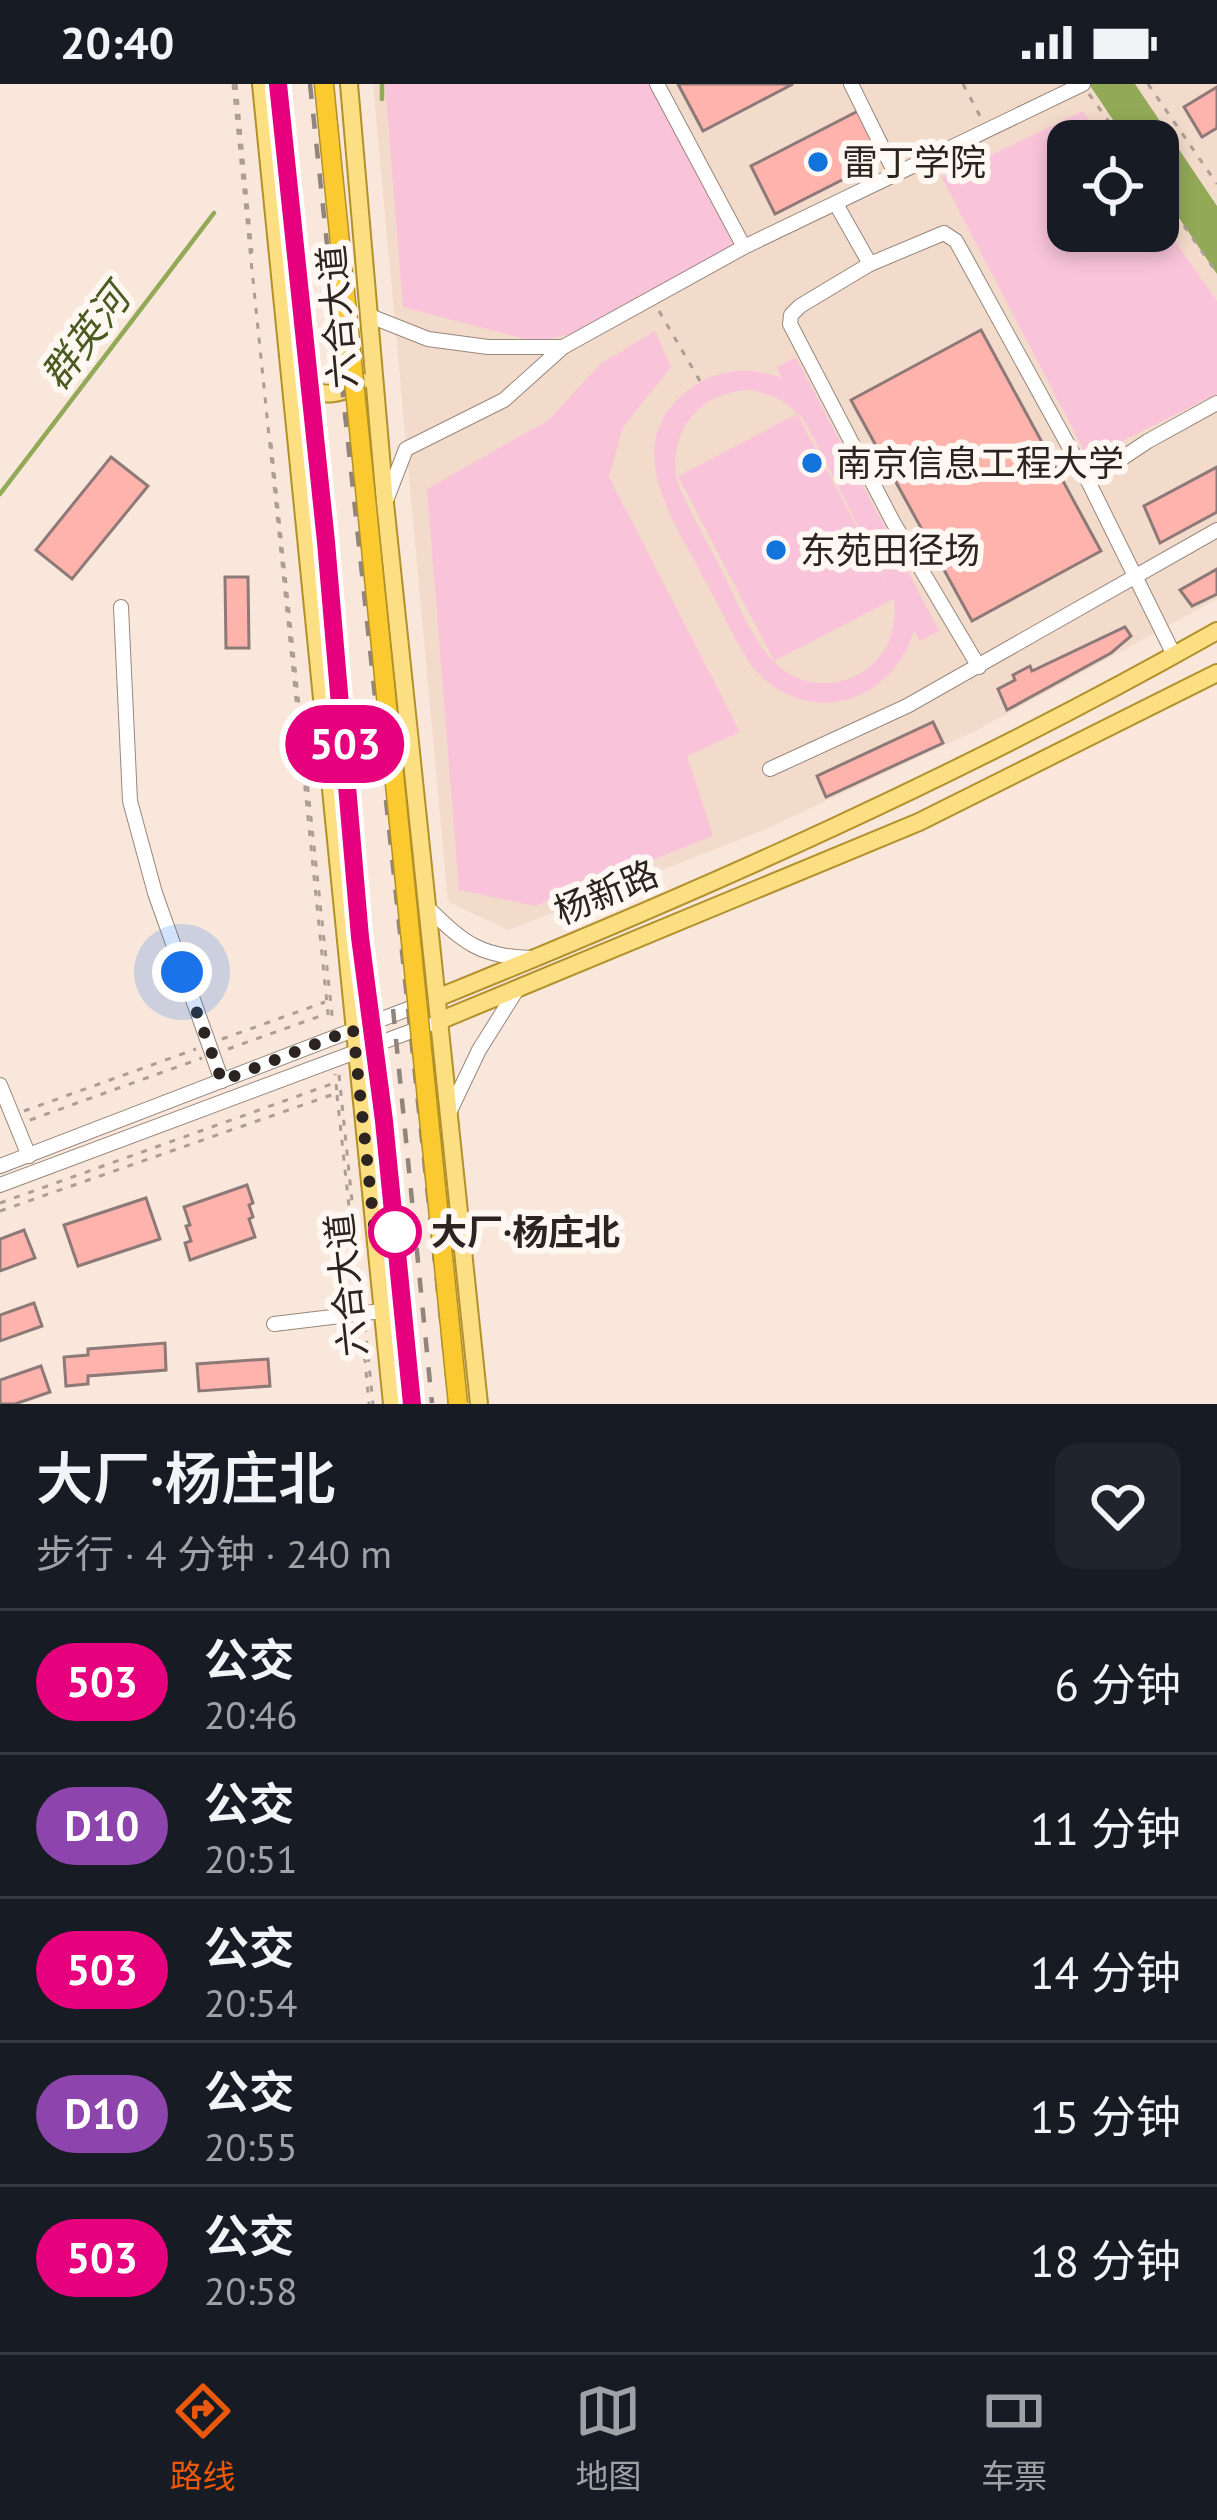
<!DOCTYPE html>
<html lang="zh">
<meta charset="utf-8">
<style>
:root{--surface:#171b24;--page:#20242c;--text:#f1f3f6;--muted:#9ea1a6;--line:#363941;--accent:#ea580c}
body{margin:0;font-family:"PT Sans","Noto Sans SC",sans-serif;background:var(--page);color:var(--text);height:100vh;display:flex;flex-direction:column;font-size:45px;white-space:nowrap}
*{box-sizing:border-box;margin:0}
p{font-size:39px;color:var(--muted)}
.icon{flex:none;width:66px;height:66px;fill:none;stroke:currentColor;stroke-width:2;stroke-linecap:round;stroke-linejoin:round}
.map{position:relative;height:1320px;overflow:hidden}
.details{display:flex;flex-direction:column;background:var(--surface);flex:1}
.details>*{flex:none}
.badge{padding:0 24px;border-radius:39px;font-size:42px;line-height:78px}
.buttons{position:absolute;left:1047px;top:36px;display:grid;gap:24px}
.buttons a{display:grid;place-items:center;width:132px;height:132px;border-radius:24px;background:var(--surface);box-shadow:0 6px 18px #0003;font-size:60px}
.you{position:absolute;width:60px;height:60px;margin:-30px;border:9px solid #fff;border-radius:50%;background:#1a73e8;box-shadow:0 0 0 18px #1a73e833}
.map>.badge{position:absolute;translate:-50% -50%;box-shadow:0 0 0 6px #fff}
.round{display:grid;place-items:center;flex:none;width:126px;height:126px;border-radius:24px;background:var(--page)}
.summary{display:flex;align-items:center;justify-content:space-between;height:204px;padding:0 36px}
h1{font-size:57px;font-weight:600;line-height:90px}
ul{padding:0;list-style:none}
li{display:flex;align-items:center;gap:36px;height:144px;padding:0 36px;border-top:3px solid var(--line)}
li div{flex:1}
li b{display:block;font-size:45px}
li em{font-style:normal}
li .badge{min-width:132px;font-weight:700;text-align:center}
.status{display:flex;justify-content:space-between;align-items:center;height:84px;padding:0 60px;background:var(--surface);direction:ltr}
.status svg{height:33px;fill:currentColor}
.tabs{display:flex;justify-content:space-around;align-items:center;height:168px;border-top:3px solid var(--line);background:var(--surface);font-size:33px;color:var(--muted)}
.tabs a{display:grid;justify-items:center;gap:6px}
.tabs .active{color:var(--accent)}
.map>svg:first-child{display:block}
.built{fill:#f3dbcb;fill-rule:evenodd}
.green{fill:#f9c4d9;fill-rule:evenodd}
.water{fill:#92a958}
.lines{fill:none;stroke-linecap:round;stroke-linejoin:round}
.stream{stroke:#92a958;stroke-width:4.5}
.building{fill:#feb4ad;stroke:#8d7977;stroke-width:3}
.minor-casing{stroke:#97877c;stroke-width:16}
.major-casing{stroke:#b2902a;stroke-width:20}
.highway-casing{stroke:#b2902a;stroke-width:21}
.path{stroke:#ac9e95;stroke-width:3;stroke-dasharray:6 9;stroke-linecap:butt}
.minor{stroke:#fff;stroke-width:14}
.major{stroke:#fcdf83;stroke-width:16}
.highway{stroke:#faca30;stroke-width:18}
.rail{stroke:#90847c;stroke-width:4.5;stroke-dasharray:15 15;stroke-linecap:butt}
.highway-bridge-casing{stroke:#b2902a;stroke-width:21;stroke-linecap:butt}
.highway-bridge{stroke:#faca30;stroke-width:18}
.line-casing{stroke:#fff;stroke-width:27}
.line{stroke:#e6007e;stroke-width:18}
.walk{stroke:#2b2420;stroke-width:12;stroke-dasharray:0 21.6}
.poi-dot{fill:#1174dc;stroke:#fef7f2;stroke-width:4.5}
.stop-dot{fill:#fff;stroke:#e6007e;stroke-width:6}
.labels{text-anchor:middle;stroke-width:12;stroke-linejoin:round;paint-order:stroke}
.poi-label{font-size:36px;fill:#2b2420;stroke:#fef7f2;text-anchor:start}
.street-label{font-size:36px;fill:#2b2420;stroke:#fef7f2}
.stop-label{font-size:36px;font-weight:bold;fill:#2b2420;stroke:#fef7f2;text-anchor:start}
.water-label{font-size:39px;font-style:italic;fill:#4a5a20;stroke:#fef7f2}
</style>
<div class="status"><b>20:40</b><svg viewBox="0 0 49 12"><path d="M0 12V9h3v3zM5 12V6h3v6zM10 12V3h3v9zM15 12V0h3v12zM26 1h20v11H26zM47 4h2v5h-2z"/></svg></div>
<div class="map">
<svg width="1217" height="1320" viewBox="0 0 1217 1320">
<rect width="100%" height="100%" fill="#f9e7db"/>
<path class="built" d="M373,0H1217V515L975,647L764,746L509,846L448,818ZM1068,57H1158V147H1068Z"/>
<g class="green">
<path d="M385,0H649L739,171L602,243L537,258L403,223Z"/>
<path d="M1083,27L1104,57H1068V147H1158V133L1217,217V310L1088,374L942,94Z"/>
<path d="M655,247L671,283L623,343L609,393L740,648L687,672L713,752L535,822L459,806L427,405L550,335L599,281Z"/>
<path d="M796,273L939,547L920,557L914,547C890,624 802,645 750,580C732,551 718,520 702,491C670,431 617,354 694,302C721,284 752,283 782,294L777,283ZM747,306C773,309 790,319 806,339L893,511L797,330L678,392L774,577L894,515C897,540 890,565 871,582C859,592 844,598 829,599C767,604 745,532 722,487C707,457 689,428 677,397C668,348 698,309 747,306Z"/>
</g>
<path class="water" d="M1089,0H1135L1217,122V190L1158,103V57H1127Z"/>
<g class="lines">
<g class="stream">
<path d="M382,0V15"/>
<path d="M0,410L214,129"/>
</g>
</g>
<g class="building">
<path d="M678,0H793L703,47Z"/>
<path d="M1217,3V44L1202,53L1184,23Z"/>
<path d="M860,26L885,74L775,130L751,82Z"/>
<path d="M981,246L1101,467L972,537L851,316Z"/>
<path d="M111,373L148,402L72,495L36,466Z"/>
<path d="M1217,383V428L1160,459L1144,422Z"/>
<path d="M1217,485V510L1192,522L1180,506Z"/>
<path d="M225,493H248L249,564H226Z"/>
<path d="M1125,543L1131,552L1111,569L1007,626L998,605L1015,596L1013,591L1030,582L1032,587Z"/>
<path d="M933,638L943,659L826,713L817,692Z"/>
<path d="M247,1101L253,1119L249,1121L253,1133L249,1135L255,1153L190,1176L185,1159L191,1157L186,1142L190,1141L184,1123Z"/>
<path d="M146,1114L160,1155L78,1182L64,1141Z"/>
<path d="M24,1146L35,1174L0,1187V1155Z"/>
<path d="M34,1219L42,1242L0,1257V1231Z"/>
<path d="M165,1259L166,1286L88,1292V1300L66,1302L64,1273L88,1271V1265Z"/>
<path d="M268,1275L270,1302L199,1307L197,1280Z"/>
<path d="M41,1282L50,1308L15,1320H0V1296Z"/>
</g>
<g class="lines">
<defs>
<g id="minor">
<path d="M657,0L744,163"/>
<path d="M851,0L895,89"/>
<path d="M836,120L870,180L800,222L791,231L790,240L893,438L979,583"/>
<path d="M870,180L944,149L956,157L1088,397L1174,571"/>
<path d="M370,232L428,255L488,263H563"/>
<path d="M1088,397L1148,357L1217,319"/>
<path d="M387,414L406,365L504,316L563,263L744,163L1083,0"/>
<path d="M121,523L130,717L155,809L222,997"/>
<path d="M770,685L907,622L1217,446"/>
<path d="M428,824C463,858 480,873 531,874"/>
<path d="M0,1001L29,1072"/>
<path d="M448,1031L479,966L516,907"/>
<path d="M0,1082L421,920"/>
<path d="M0,1101L428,941"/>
<path d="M274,1240L382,1227"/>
</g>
<g id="major">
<path d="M261,0L392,1320"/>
<path d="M349,0L385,419L479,1320"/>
<path d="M303,302C322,314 343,311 361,297"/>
<path d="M437,914C704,806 967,689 1217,547"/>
<path d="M439,937L919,738L1217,589"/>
</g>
<g id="highway">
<path d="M278,0L280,23"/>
<path d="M324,0L328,41"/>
</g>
</defs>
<use href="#minor" class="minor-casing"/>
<use href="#major" class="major-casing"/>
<use href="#highway" class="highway-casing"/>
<g class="path">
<path d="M233,0L329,939"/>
<path d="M236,0L252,169"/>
<path d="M963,0L981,34"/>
<path d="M1148,0L1217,100"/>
<path d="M1089,10L1123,57"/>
<path d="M1158,105L1217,189"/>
<path d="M659,227L700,297"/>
<path d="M271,359L333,940"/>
<path d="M222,955L325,918"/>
<path d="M228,965L326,930"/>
<path d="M339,991L362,1214"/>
<path d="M337,1011L359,1216"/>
<path d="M24,1027L196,965"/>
<path d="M30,1036L202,974"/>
<path d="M0,1119L337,998"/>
<path d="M0,1127L337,1009L335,990"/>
<path d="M365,1242L373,1320"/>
<path d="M362,1243L369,1320"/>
</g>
<use href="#minor" class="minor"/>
<use href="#major" class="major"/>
<use href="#highway" class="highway"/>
<g class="rail">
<path d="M310,0L450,1320"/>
<path d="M393,925L432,1319"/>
</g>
<defs>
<g id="highway-bridge">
<path d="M280,23L326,458L360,853L384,1037L412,1320"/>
<path d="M328,41L458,1320"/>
</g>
</defs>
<use href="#highway-bridge" class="highway-bridge-casing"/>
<use href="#highway-bridge" class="highway-bridge"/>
</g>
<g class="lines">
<defs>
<path id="line" d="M278,0L326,458L360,853L384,1037L412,1320"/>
</defs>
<use href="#line" class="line-casing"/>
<use href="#line" class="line"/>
<path class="walk" d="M182,888L222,997L353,945L374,1141L395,1148"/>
</g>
<g class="poi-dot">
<circle cx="818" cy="78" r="12"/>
<circle cx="812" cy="379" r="12"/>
<circle cx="776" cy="466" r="12"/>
</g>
<circle class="stop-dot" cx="395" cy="1148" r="24"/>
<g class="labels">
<g class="poi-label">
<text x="842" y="91">雷丁学院</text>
<text x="836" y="392">南京信息工程大学</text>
<text x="800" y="479">东苑田径场</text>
</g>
<g class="street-label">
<text transform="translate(337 233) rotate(-95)" y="13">六合大道</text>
<text transform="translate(606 808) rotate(-23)" y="13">杨新路</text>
<text transform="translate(346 1201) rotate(-96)" y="13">六合大道</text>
</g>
<g class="stop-label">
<text x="431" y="1161">大厂·杨庄北</text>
</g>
<g class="water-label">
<text transform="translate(85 253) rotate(-53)" y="14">群英河</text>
</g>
</g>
</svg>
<div class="buttons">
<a><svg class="icon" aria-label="locate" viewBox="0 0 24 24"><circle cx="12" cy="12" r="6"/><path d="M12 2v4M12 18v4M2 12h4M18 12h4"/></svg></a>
</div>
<div class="you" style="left:182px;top:888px"></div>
<b class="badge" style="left:345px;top:660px;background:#e6007e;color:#fff">503</b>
</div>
<section class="details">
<div class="summary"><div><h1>大厂·杨庄北</h1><p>步行 · 4 分钟 · 240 m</p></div><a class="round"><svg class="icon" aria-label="heart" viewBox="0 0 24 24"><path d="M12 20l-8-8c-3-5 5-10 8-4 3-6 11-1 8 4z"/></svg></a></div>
<ul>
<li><span class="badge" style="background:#e6007e;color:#fff">503</span><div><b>公交</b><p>20:46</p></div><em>6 分钟</em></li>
<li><span class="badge" style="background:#8e44ad;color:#fff">D10</span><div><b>公交</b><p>20:51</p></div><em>11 分钟</em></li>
<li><span class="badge" style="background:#e6007e;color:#fff">503</span><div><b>公交</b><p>20:54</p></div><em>14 分钟</em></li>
<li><span class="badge" style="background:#8e44ad;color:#fff">D10</span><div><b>公交</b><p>20:55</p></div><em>15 分钟</em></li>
<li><span class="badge" style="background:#e6007e;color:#fff">503</span><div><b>公交</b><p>20:58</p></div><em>18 分钟</em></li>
</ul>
</section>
<nav class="tabs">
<a class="active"><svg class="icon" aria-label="directions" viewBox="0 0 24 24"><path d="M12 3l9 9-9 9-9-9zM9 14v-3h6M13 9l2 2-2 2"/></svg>路线</a>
<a><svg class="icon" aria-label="map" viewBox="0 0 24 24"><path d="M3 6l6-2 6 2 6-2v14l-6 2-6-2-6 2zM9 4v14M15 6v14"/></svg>地图</a>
<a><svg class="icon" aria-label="tickets" viewBox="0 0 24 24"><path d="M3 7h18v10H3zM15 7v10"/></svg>车票</a>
</nav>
